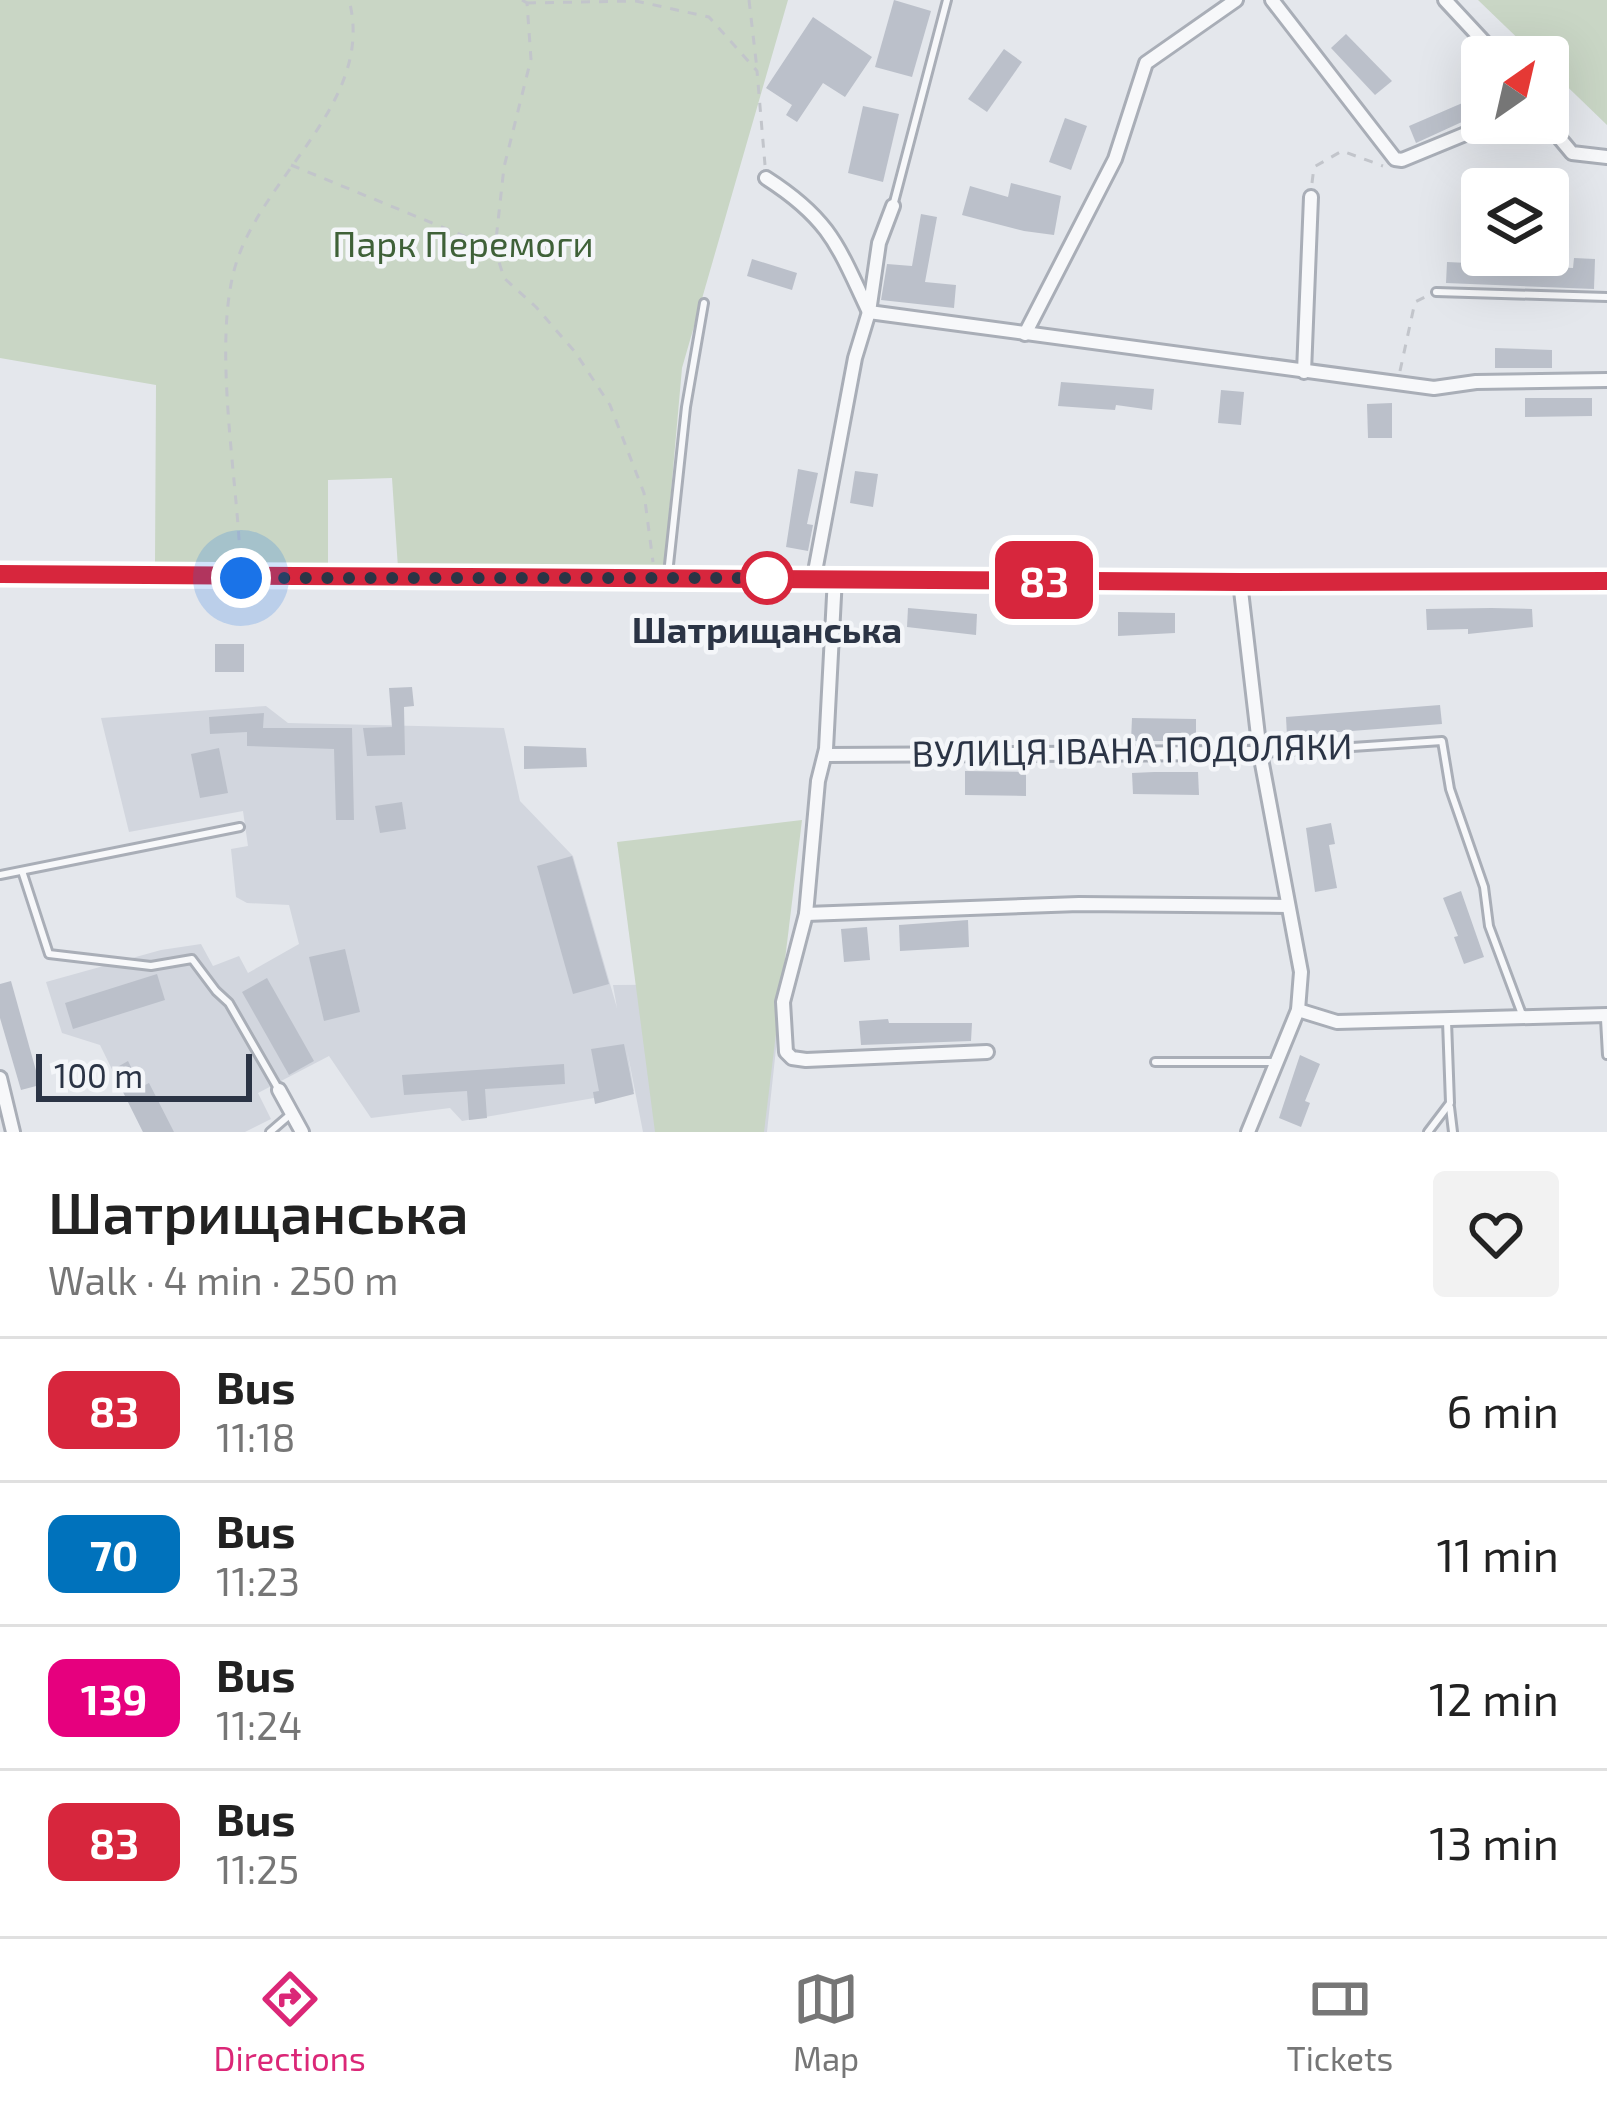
<!DOCTYPE html>
<meta charset="utf-8">
<style>
:root{--surface:#fff;--page:#f2f2f2;--text:#222;--muted:#767676;--line:#e0e0e0;--accent:#db2777}
body{margin:0;font-family:"Exo 2",sans-serif;background:var(--page);color:var(--text);height:100vh;display:flex;flex-direction:column;font-size:45px;white-space:nowrap}
*{box-sizing:border-box;margin:0}
p{font-size:39px;color:var(--muted)}
.icon{flex:none;width:66px;height:66px;fill:none;stroke:currentColor;stroke-width:2;stroke-linecap:round;stroke-linejoin:round}
.map{position:relative;height:1132px;overflow:hidden}
.details{display:flex;flex-direction:column;background:var(--surface);flex:1}
.details>*{flex:none}
.badge{padding:0 24px;border-radius:18px;font-size:42px;line-height:78px}
.needle{width:78px;rotate:34deg}
.controls{position:absolute;left:1461px;top:36px;display:grid;gap:24px}
.controls a{display:grid;place-items:center;width:108px;height:108px;border-radius:12px;background:var(--surface);box-shadow:0 12px 48px #0002;font-size:60px}
.scale{position:absolute;left:36px;bottom:30px;width:216px;box-sizing:border-box;padding-left:12px;border:6px solid #2b3445;border-top:0;font-size:33px;line-height:42px;white-space:nowrap;color:#2b3445;-webkit-text-stroke:9px #f4f6f9;paint-order:stroke}
.you{position:absolute;width:60px;height:60px;margin:-30px;border:9px solid #fff;border-radius:50%;background:#1a73e8;box-shadow:0 0 0 18px #1a73e833}
.map>.badge{position:absolute;translate:-50% -50%;box-shadow:0 0 0 6px #fff}
.round{display:grid;place-items:center;flex:none;width:126px;height:126px;border-radius:12px;background:var(--page)}
.summary{display:flex;align-items:center;justify-content:space-between;height:204px;padding:0 48px}
h1{font-size:57px;font-weight:600;line-height:90px}
ul{padding:0;list-style:none}
li{display:flex;align-items:center;gap:36px;height:144px;padding:0 48px;border-top:3px solid var(--line)}
li div{flex:1}
li b{display:block;font-size:45px}
li em{font-style:normal}
li .badge{min-width:132px;font-weight:700;text-align:center}
.tabs{display:flex;justify-content:space-around;align-items:center;height:168px;border-top:3px solid var(--line);background:var(--surface);font-size:33px;color:var(--muted)}
.tabs a{display:grid;justify-items:center;gap:6px}
.tabs .current{color:var(--accent)}
.map>svg:first-child{display:block}
.built{fill:#d2d6de}
.green{fill:#c9d6c5}
.building{fill:#bbc0ca}
.lines{fill:none;stroke-linecap:round;stroke-linejoin:round}
.lane-casing{stroke:#a9aeb7;stroke-width:12}
.street-casing{stroke:#a9aeb7;stroke-width:18}
.secondary-casing{stroke:#a9aeb7;stroke-width:22}
.path{stroke:#c2c5cb;stroke-width:3;stroke-dasharray:9 9;stroke-linecap:butt}
.lane{stroke:#f7f8fa;stroke-width:6}
.street{stroke:#f7f8fa;stroke-width:12}
.secondary{stroke:#fff;stroke-width:16}
.line-casing{stroke:#fff;stroke-width:27}
.line{stroke:#d7263d;stroke-width:18}
.walk{stroke:#2b3445;stroke-width:12;stroke-dasharray:0 21.6}
.stop-dot{fill:#fff;stroke:#d7263d;stroke-width:6}
.labels{text-anchor:middle;stroke-width:9;stroke-linejoin:round;paint-order:stroke}
.park-label{font-size:36px;fill:#3f6138;stroke:#f4f6f9}
.stop-label{font-size:36px;font-weight:bold;fill:#2b3445;stroke:#f4f6f9}
.street-label{font-size:36px;fill:#2b3445;stroke:#f4f6f9}
</style>
<div class="map">
<svg width="1607" height="1132" viewBox="0 0 1607 1132">
<rect width="100%" height="100%" fill="#e4e7ec"/>
<path class="built" d="M266,706L288,723L504,728L520,801L573,856L617,1008L613,985L783,984L767,1132H643L627,1050L634,1091L462,1121L450,1108L371,1118L329,1056L258,1093L271,1119L245,1132H143L100,1045L62,1033L46,982L161,950L201,944L213,966L239,956L248,973L299,944L289,905L247,903L236,897L231,849L248,846L243,811L129,832L101,718Z"/>
<g class="green">
<path d="M0,0H788L682,368L664,571L398,568L392,478L328,480V566L155,563L156,385L0,358Z"/>
<path d="M1478,0H1607V125L1548,68V57H1537Z"/>
<path d="M802,820L764,1132H655L617,842Z"/>
</g>
<g class="building">
<path d="M894,0L931,11L912,77L875,67Z"/>
<path d="M813,17L872,57L845,97L823,83L797,122L786,115L792,105L766,88Z"/>
<path d="M1346,34L1392,81L1375,95L1331,48Z"/>
<path d="M1004,49L1022,62L987,112L968,99Z"/>
<path d="M1467,101L1475,116L1416,143L1409,126Z"/>
<path d="M863,106L899,114L883,182L848,173Z"/>
<path d="M1065,118L1087,126L1071,170L1049,162Z"/>
<path d="M1011,183L1061,196L1054,235L1024,231L962,215L970,186L1008,197Z"/>
<path d="M921,214L937,217L925,282L956,285L954,308L881,300L887,264L912,266Z"/>
<path d="M1574,258L1595,259L1594,289L1446,283L1447,262L1573,268Z"/>
<path d="M752,259L797,273L792,290L747,276Z"/>
<path d="M1495,348L1552,350V368H1495Z"/>
<path d="M1061,382L1154,389L1152,410L1116,405L1115,410L1058,406Z"/>
<path d="M1221,390L1244,392L1241,425L1218,423Z"/>
<path d="M1525,398H1592V416L1525,417Z"/>
<path d="M1392,403V438H1368L1367,404Z"/>
<path d="M798,469L818,473L807,524L813,525L808,551L786,547Z"/>
<path d="M855,471L878,474L873,507L850,503Z"/>
<path d="M908,608L977,614L976,635L907,627Z"/>
<path d="M1491,608L1532,609L1533,627L1468,634V629L1427,630L1426,609Z"/>
<path d="M1118,612L1175,613V633L1118,636Z"/>
<rect x="215" y="644" width="29" height="28"/>
<path d="M412,687L414,706L404,707L405,755L367,756L363,728L392,727L389,688Z"/>
<path d="M1440,705L1442,724L1287,736L1286,717Z"/>
<path d="M264,713L263,728H352L354,820H336L334,749L247,746V732L210,734L209,717Z"/>
<path d="M1132,718L1196,719V741H1131Z"/>
<path d="M524,746L586,748L587,767L524,769Z"/>
<path d="M219,748L228,793L200,798L191,754Z"/>
<path d="M965,771L1026,772V796L965,795Z"/>
<path d="M1154,772H1198L1199,795L1133,794L1132,773Z"/>
<path d="M402,802L406,829L380,833L375,806Z"/>
<path d="M1331,823L1335,844L1329,845L1337,888L1315,892L1306,828Z"/>
<path d="M572,856L609,984L573,994L537,866Z"/>
<path d="M1461,891L1484,957L1464,964L1454,937L1458,936L1443,898Z"/>
<path d="M968,920L969,947L900,951L899,925Z"/>
<path d="M867,927L870,960L844,962L841,929Z"/>
<path d="M345,949L360,1012L324,1021L309,957Z"/>
<path d="M157,974L165,1000L73,1029L65,1003Z"/>
<path d="M267,978L314,1061L289,1075L242,992Z"/>
<path d="M11,981L40,1085L21,1090L0,1018V984Z"/>
<path d="M888,1019L889,1023H972L971,1041L861,1045L859,1021Z"/>
<path d="M624,1044L634,1094L595,1104L593,1092L599,1091L591,1049Z"/>
<path d="M1300,1055L1320,1064L1305,1101L1310,1103L1301,1127L1279,1118Z"/>
<path d="M128,1061L141,1087L149,1083L174,1132H143L112,1070Z"/>
<path d="M564,1064L565,1084L485,1089L487,1118L469,1120L467,1091L404,1095L402,1075Z"/>
</g>
<g class="lines">
<defs>
<g id="lane">
<path d="M893,206L947,0"/>
<path d="M1436,292L1607,297"/>
<path d="M668,574L686,407L704,303"/>
<path d="M1262,753L1442,741L1450,789L1484,887L1489,926L1523,1017"/>
<path d="M22,871L49,954L151,966L192,959L216,991L229,1003L279,1090"/>
<path d="M0,875L240,827"/>
<path d="M1605,1019L1607,1055"/>
<path d="M1155,1062H1274"/>
<path d="M1450,1107L1453,1132"/>
<path d="M270,1132L292,1113"/>
<path d="M1428,1132L1450,1103L1447,1021"/>
</g>
<g id="street">
<path d="M1272,0L1395,159L1402,160L1492,123"/>
<path d="M1445,0L1498,57"/>
<path d="M1547,123L1572,153L1607,157"/>
<path d="M766,178C830,219 838,246 869,312L1434,388L1476,382L1607,380"/>
<path d="M1025,334L1115,159L1146,63L1236,0"/>
<path d="M1304,372L1311,197"/>
<path d="M814,577L855,358L869,312L879,243L893,206"/>
<path d="M835,577L826,749L818,781L806,914L783,1002L786,1052L792,1058L806,1060L987,1052"/>
<path d="M1240,582L1260,753L1301,972L1298,1010L1248,1132"/>
<path d="M825,755L1260,753"/>
<path d="M806,914L1079,904L1288,906"/>
<path d="M1298,1010L1337,1022L1607,1015"/>
<path d="M0,1078L13,1132"/>
<path d="M279,1090L302,1132"/>
</g>
<path id="secondary" d="M0,574L1240,582L1607,580"/>
</defs>
<use href="#lane" class="lane-casing"/>
<use href="#street" class="street-casing"/>
<use href="#secondary" class="secondary-casing"/>
<g class="path">
<path d="M522,0L527,3L531,59L504,167L495,249L504,278L536,307L575,352L610,405L644,493L653,562"/>
<path d="M749,0L757,69"/>
<path d="M527,3L636,1L709,17L757,71L765,165"/>
<path d="M291,165L493,248"/>
<path d="M1312,183L1314,167L1342,151L1383,166"/>
<path d="M1400,371L1415,302L1429,295"/>
<path d="M240,558C237,474 210,331 239,255C271,169 375,98 349,0"/>
</g>
<use href="#lane" class="lane"/>
<use href="#street" class="street"/>
<use href="#secondary" class="secondary"/>
</g>
<g class="lines">
<defs>
<path id="line" d="M0,574L1240,582L1607,581"/>
</defs>
<use href="#line" class="line-casing"/>
<use href="#line" class="line"/>
<path class="walk" d="M241,578H767"/>
</g>
<circle class="stop-dot" cx="767" cy="578" r="24"/>
<g class="labels">
<g class="park-label">
<text x="463" y="257">Парк Перемоги</text>
</g>
<g class="stop-label">
<text x="767" y="643">Шатрищанська</text>
</g>
<g class="street-label">
<text transform="translate(1132 750) rotate(-1)" y="13">ВУЛИЦЯ ІВАНА ПОДОЛЯКИ</text>
</g>
</g>
</svg>
<div class="controls">
<a><svg class="needle" viewBox="-14 -14 28 28"><path d="M0-13l5 13h-10z" fill="#e53935"/><path d="M0 13l5-13h-10z" fill="#767676"/></svg></a>
<a><svg class="icon" aria-label="layers" viewBox="0 0 24 24"><path d="M12 4l9 5-9 5-9-5zM3 14l9 5 9-5"/></svg></a>
</div>
<div class="scale">100 m</div>
<div class="you" style="left:241px;top:578px"></div>
<b class="badge" style="left:1044px;top:580px;background:#d7263d;color:#fff">83</b>
</div>
<section class="details">
<div class="summary"><div><h1>Шатрищанська</h1><p>Walk · 4 min · 250 m</p></div><a class="round"><svg class="icon" aria-label="heart" viewBox="0 0 24 24"><path d="M12 20l-8-8c-3-5 5-10 8-4 3-6 11-1 8 4z"/></svg></a></div>
<ul>
<li><span class="badge" style="background:#d7263d;color:#fff">83</span><div><b>Bus</b><p>11:18</p></div><em>6 min</em></li>
<li><span class="badge" style="background:#0072bc;color:#fff">70</span><div><b>Bus</b><p>11:23</p></div><em>11 min</em></li>
<li><span class="badge" style="background:#e6007e;color:#fff">139</span><div><b>Bus</b><p>11:24</p></div><em>12 min</em></li>
<li><span class="badge" style="background:#d7263d;color:#fff">83</span><div><b>Bus</b><p>11:25</p></div><em>13 min</em></li>
</ul>
</section>
<nav class="tabs">
<a class="current"><svg class="icon" aria-label="directions" viewBox="0 0 24 24"><path d="M12 3l9 9-9 9-9-9zM9 14v-3h6M13 9l2 2-2 2"/></svg>Directions</a>
<a><svg class="icon" aria-label="map" viewBox="0 0 24 24"><path d="M3 6l6-2 6 2 6-2v14l-6 2-6-2-6 2zM9 4v14M15 6v14"/></svg>Map</a>
<a><svg class="icon" aria-label="tickets" viewBox="0 0 24 24"><path d="M3 7h18v10H3zM15 7v10"/></svg>Tickets</a>
</nav>
